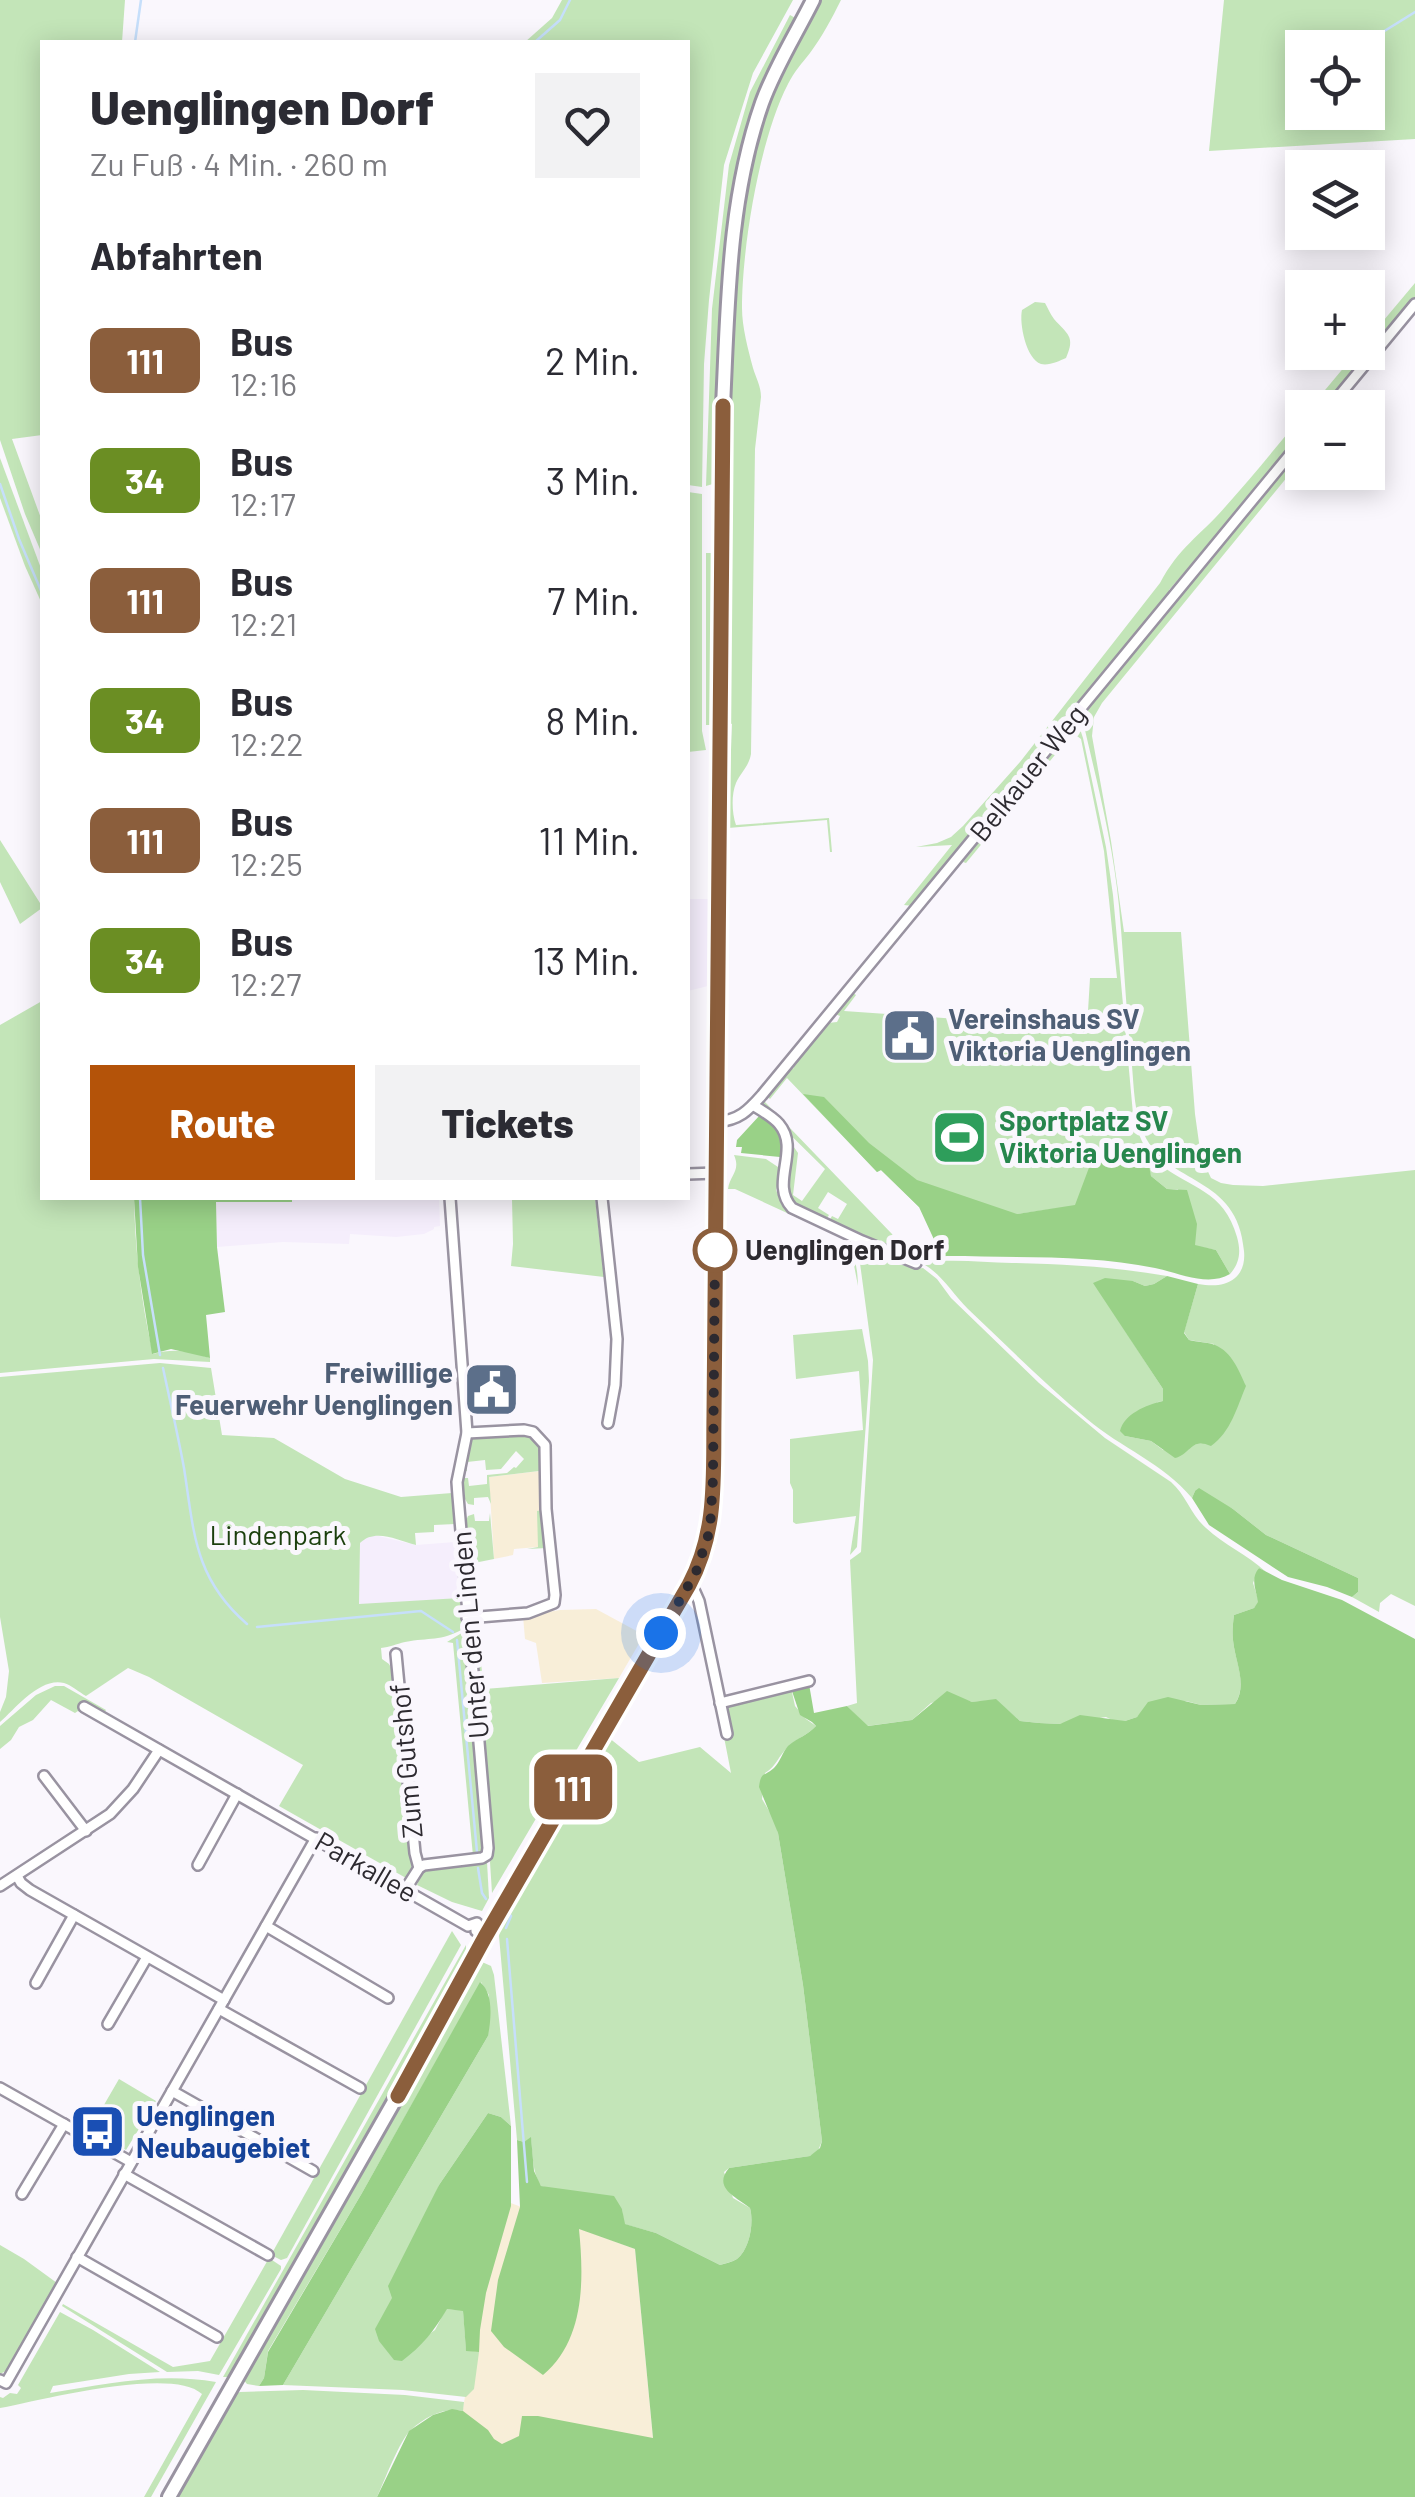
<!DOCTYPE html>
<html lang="de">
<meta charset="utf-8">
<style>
:root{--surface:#fff;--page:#f2f2f3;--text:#2b2b33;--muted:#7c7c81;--accent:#b45309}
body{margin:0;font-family:Barlow,sans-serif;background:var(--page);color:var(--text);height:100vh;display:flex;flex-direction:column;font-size:38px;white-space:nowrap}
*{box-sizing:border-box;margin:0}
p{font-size:32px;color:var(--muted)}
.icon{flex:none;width:55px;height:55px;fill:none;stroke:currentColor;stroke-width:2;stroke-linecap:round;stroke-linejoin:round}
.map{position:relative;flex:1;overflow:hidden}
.side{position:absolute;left:40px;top:40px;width:650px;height:1160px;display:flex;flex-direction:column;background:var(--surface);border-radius:0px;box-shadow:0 5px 25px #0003}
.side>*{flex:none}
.badge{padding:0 20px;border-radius:15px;font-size:35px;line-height:65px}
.fabs{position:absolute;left:1285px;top:30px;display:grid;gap:20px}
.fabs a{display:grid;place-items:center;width:100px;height:100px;border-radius:0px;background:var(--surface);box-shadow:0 5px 25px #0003;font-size:50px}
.you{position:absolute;width:50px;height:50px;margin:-25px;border:8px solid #fff;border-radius:50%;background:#1a73e8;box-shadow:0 0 0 15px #1a73e833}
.map>.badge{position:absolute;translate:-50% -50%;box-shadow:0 0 0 5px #fff}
h2{padding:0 50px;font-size:38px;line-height:90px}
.round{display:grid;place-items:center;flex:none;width:105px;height:105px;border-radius:0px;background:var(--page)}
.summary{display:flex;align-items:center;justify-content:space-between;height:170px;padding:0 50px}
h1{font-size:48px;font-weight:800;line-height:75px}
.button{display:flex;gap:20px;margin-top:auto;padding:20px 50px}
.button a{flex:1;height:115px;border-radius:0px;background:var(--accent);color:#fff;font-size:40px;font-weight:800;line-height:115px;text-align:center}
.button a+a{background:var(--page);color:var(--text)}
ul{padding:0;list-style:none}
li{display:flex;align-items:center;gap:30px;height:120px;padding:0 50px}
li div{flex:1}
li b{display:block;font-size:38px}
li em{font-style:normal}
li .badge{min-width:110px;font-weight:700;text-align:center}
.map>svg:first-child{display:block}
.built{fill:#f5eefc}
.industrial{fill:#f8eed8}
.green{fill:#c3e5b8;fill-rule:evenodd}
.forest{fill:#99d187}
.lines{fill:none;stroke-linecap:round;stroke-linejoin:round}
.stream{stroke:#c6dffb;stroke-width:2.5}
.minor-casing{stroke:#9993a1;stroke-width:14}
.secondary-casing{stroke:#9993a1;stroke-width:18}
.minor{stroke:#fff;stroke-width:9}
.secondary{stroke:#fff;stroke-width:12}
.line-casing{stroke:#fff;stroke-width:22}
.line{stroke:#8b5e3c;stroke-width:15}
.walk{stroke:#2d2a30;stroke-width:10;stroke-dasharray:0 18}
.stop-dot{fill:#fff;stroke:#8b5e3c;stroke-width:5}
.labels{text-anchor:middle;stroke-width:10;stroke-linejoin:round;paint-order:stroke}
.street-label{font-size:28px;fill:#2d2a30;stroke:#faf7fd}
.service-label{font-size:28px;font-weight:bold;fill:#4e5e75;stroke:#faf7fd;text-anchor:start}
.leisure-label{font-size:28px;font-weight:bold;fill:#27864d;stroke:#faf7fd;text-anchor:start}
.stop-label{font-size:28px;font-weight:bold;fill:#2d2a30;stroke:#faf7fd;text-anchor:start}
.park-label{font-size:28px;fill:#1b3f0d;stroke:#faf7fd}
.transit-label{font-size:28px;font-weight:bold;fill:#164399;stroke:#faf7fd;text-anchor:start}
</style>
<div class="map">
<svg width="1415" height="2497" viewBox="0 0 1415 2497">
<rect width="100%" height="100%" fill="#faf7fd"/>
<g class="built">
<path d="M688,899H709L708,986L688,991Z"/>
<path d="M292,1198H439L440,1226L434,1227V1229L424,1234L396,1237L350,1234L349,1244L283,1242L217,1247L216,1202H291Z"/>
<path d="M370,1534L416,1545L455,1542L460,1598L358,1605L360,1543Z"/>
</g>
<g class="industrial">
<path d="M540,1471L543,1511L538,1547L514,1549L513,1555L494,1559L489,1477Z"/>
<path d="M596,1609L644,1635L619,1678L542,1683L536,1643L525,1639L523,1616L560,1610Z"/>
<path d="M508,2202L635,2249L658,2491L455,2457L482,2294Z"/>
</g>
<g class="green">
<path d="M0,0H125L122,42H42V435L12,439L42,521V554L25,514L0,440Z"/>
<path d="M562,0H793L753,73L724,165L709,300L704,364L702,487L688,485V42H525L552,18Z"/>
<path d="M820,0H841C832,18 822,37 810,53C802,63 794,72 788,84C760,138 742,246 742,308C742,327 748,349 753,368C756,378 761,386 761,397L755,449L751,754C749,766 741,772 736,783C731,795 732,814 736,825L829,818L832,852H830L827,820L728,828L732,724L729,723C724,607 726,489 731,373C734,293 737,208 760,131C774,85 798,43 820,0Z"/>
<path d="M1224,0H1415V139L1209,151ZM1302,48H1368V112H1302Z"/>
<path d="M790,15L797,19L747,140L716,483L706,486L712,309L729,165L750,92Z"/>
<path d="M1415,283V301L1346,383L1341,384L1321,407L1310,408L1356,353L1368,352V339Z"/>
<path d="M1035,302L1045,303C1048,308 1050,314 1054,319C1067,334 1076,336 1066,358C1059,361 1049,366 1041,364C1026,359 1019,323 1022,310Z"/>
<path d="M1302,416V437L1202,557L1197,558L1169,590V598L913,906L904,905L952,845L916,847L937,843L951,837L963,826L1020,762L1160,583C1179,547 1201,535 1226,506C1252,477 1277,446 1302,416Z"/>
<path d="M1302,444V459L1102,703L1094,717L1092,736L1111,841L1124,932H1181L1195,1114L1201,1157L1211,1178L1221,1183L1233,1185L1263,1186L1415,1170V1606L1391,1594L1380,1603L1379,1612L1352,1597L1358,1592V1578L1266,1535L1233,1509L1195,1491L1192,1498C1163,1463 1121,1448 1087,1419C1046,1385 1007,1346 968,1309C953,1294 943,1276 925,1265L926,1262C955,1259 983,1262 1012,1263C1064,1264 1115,1267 1167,1276L1154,1284L1145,1286L1133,1281L1094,1283L1163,1389V1401L1158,1402L1125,1436L1151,1441L1163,1450L1203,1443L1208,1444L1214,1344L1189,1340L1184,1332L1198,1284C1211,1286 1224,1287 1235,1278C1243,1271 1245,1261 1244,1251C1238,1174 1167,1186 1144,1134C1134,1113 1134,1088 1132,1066C1126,1013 1124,959 1119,906C1113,842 1096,779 1082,717L1083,711Z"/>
<path d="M0,458L42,571V604L25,566L0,498Z"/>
<path d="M688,492L702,494V731L706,750L688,752Z"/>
<path d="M706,553H712L717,557L715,677L712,725H706Z"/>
<path d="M1076,729L1081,732L1083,738L1106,847L1113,895L1133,1114C1138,1133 1143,1150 1158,1163C1191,1189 1224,1190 1237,1237C1241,1251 1240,1263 1230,1274L1216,1250L1195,1246L1178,1189H1167L1151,1176L1147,1165L1075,1206L1017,1214L919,1207L881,1170L877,1172L787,1078L770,1099L767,1096L789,1070L794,1068V1063L828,1023L837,1022L840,1016L835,1014L853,993L856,995L844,1011L1087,1028L1090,978H1117L1104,851L1081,739L1073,733L966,863L963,862L1067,732Z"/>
<path d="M0,840L40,903L42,902V908L20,924L0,882Z"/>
<path d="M42,1001V1198H134C135,1250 141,1302 153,1354C174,1348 189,1351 210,1358V1362L154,1359L0,1373V1025Z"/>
<path d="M764,1101L892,1234L899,1248L913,1250L912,1255L899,1253L828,1223L832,1216L838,1219L847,1204L828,1192L818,1208L829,1215L825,1221L799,1208L786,1199L789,1140L798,1153L793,1195L802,1201L825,1169L761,1106Z"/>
<path d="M734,1155L766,1159L781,1169L776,1190L782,1205C826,1237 856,1216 858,1286L853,1260L849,1253L846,1240L735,1189H728C730,1175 741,1171 734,1155Z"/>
<path d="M514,1198H595L604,1277L511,1266L513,1244L512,1199Z"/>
<path d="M857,1241C875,1250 903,1271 923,1268L937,1279L951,1298L1039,1383L1105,1438L1171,1482C1186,1495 1191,1515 1206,1528C1224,1545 1247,1554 1266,1572L1259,1568L1253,1583L1259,1602L1254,1608L1234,1615C1233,1623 1232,1632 1233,1640C1235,1662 1248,1683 1235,1704L1201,1705L1186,1701L1142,1712L1137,1717L1125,1721H1114L1106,1717L1060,1724L1039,1723L1020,1721L996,1700L972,1702L956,1697L931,1703L912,1720L867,1726L847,1706L857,1703L850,1560L861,1552L873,1360Z"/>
<path d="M862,1329L868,1361L869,1381L857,1547L850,1555L856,1516L796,1524L793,1522V1490L790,1483V1439L863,1430L859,1371L796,1379L793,1335Z"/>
<path d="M160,1363L211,1368L222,1435L274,1438L345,1479L401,1497L452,1493L455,1524L434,1525V1532L415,1533L416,1545C397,1540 375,1528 360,1543L359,1604L460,1598L463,1629C440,1642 430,1637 405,1642C396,1644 390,1647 381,1648L382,1659L389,1664L396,1677L412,1860L410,1877L406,1878L279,1806L303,1765L149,1677L128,1668L86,1696C79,1692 71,1685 64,1683C40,1677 16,1708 0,1722V1712L6,1697L9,1671L0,1617V1377Z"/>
<path d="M518,1433L530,1434L540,1447L547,1548L527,1549L538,1547L537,1511L543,1510L539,1471L489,1477L491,1504L488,1497L474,1498V1505L468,1504L462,1494L461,1481L464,1478H468L469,1486L487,1484V1475L507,1473L514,1467L516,1468L524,1459L516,1451L501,1469L486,1470L485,1460L467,1462V1471H465L471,1440L477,1436Z"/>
<path d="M490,1513L494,1559L469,1564L473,1615L465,1523L468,1516L474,1514L475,1521H489Z"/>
<path d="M465,1631L485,1846L482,1853L473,1856L453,1643L447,1642Z"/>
<path d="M478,1637L484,1689L619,1678L492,1893L490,1862L492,1855L472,1638Z"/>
<path d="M55,1686H64L106,1710L104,1713L83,1702L80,1709L85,1715L78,1711L75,1713L51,1700L33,1720L19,1727L11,1740L0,1749V1726L36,1695Z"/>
<path d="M791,1688L795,1706L806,1719L816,1726C808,1735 797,1738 788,1747C778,1756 777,1766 765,1773L762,1799L775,1821L778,1833L803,1985L822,2141L817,2153L810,2156L729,2168L724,2172L733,2198L750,2208C754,2222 750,2249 737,2259C732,2262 725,2263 720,2265L656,2233L624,2224L622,2209L541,2186C532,2172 533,2155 531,2139L524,2142L517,2140L499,1936L501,1925L608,1737L639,1762L700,1747L731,1773L724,1737L731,1734L724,1705Z"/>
<path d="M487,1862L489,1898L482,1911L452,1902L417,1885L421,1873L428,1868Z"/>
<path d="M452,1931L461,1945L287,2258L281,2260L271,2255Z"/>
<path d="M466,1945V1955L400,2081L232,2377H223Z"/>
<path d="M482,1962L491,1966L494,1975L511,2126L501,2117L488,2113L439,2185L393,2298L387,2350L394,2359L435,2330L446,2309L463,2310L466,2350L479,2352L474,2389L466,2397L403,2390L283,2385L488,2036L489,1995L481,1982L362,2193L268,2351L264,2378L259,2386L247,2384L242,2378Z"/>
<path d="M119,2079L156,2101L126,2150L107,2139V2135L96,2128L90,2129Z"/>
<path d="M0,2245L24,2259L57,2283L8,2370L0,2374Z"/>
<path d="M269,2258L281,2266V2269L219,2375L198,2371L167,2372L62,2306L63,2304L173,2367L210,2361Z"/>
<path d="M60,2312L93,2330L160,2372L129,2374L53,2386L50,2393C105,2384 160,2372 216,2382L151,2497H144L202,2394C173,2366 41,2400 0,2408V2397L3,2398L10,2393L17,2394L21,2388L18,2385Z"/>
<path d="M303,2390L405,2395L464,2402L463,2411C444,2407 425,2417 411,2430C400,2439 384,2482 377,2497H176L235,2394L240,2392Z"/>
</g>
<g class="forest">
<path d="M803,1094L824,1097L869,1143L917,1180L1017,1214L1075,1205L1096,1149L1146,1151L1151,1176L1167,1189L1187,1190L1197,1224L1195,1245L1216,1250L1230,1274C1208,1287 1179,1273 1155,1268C1088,1254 1015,1258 947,1256L925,1258L920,1249L937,1246L919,1207L881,1170L877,1172Z"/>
<path d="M760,1115C778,1125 782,1136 783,1155L780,1157L741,1153L742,1147H736L737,1140Z"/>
<path d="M134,1198H292V1202H216L217,1247L225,1312L206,1315L210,1358L171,1349L152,1354L138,1267Z"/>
<path d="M1167,1276L1198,1284L1184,1333L1189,1340C1197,1342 1208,1342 1215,1345C1232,1352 1239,1371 1246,1386C1237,1407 1231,1432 1211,1446C1191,1437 1191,1454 1175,1458L1151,1441L1125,1436L1120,1431C1124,1414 1146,1405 1163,1401V1389L1093,1283L1105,1278L1133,1281L1145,1286L1154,1284Z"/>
<path d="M1199,1488L1233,1509L1266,1535L1358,1578V1592L1352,1597L1327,1587L1288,1577L1209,1525L1192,1498L1195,1491Z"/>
<path d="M1259,1568L1282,1580L1342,1600L1415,1639V2497H377L409,2431L433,2415L452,2409L463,2411L488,2430L494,2439L502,2444L519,2436L522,2416H538L653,2438L635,2249L579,2229C584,2280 585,2340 543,2375L504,2347L491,2331L498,2280L520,2207L517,2140L524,2142L531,2137L534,2171L541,2186L614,2196L622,2209L625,2224L656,2233L720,2265C726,2263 732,2262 737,2259C750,2249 754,2222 750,2208C737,2197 712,2188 729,2168L810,2156L820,2148L822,2141L803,1985L778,1833L759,1787C761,1771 764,1777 774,1768C780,1762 782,1753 788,1746C797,1738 808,1735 816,1726L812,1722L800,1715L791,1688L809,1684L814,1713L847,1706L868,1726L912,1720L947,1691L972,1702L996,1699L1020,1721L1039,1723L1060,1724L1080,1715L1125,1721L1137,1717L1148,1702L1168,1697L1201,1705L1235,1704C1248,1684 1235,1662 1233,1640C1232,1632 1233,1623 1234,1615L1254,1608L1258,1602C1256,1589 1250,1579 1259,1568Z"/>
<path d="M480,1982C494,1993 491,2020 488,2036L283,2385L259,2386L264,2378L268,2352L362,2193Z"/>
<path d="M488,2113L501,2117L511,2126V2206L486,2293L480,2330L479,2352L466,2351L463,2311L447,2309C434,2331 422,2346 402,2361L394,2360L379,2341L375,2329L392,2298L388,2286L439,2185Z"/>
</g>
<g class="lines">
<g class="stream">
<path d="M135,42L141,0"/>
<path d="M535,42L560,20L570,0"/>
<path d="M1357,48L1415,12"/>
<path d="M1287,91L1302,81"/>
<path d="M0,484L19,539L42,593"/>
<path d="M140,1198L143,1255L160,1355"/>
<path d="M163,1368C170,1401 178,1435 184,1468C194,1532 194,1578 247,1624"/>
<path d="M257,1627L421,1611L453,1632"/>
<path d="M457,1640L477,1852"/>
<path d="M478,1868L482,1893L486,1899"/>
<path d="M506,1928L511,1916L509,1914"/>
<path d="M507,1939L527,2182"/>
</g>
<defs>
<g id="minor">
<path d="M1329,408L1415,304"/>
<path d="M753,1105C762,1111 772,1116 779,1124C801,1150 769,1183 792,1208L862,1241L916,1263"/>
<path d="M717,1122C739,1120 748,1111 762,1095L1302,440"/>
<path d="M688,1174L716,1173"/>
<path d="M602,1198L617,1339L615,1385L608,1423"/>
<path d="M689,1585L695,1592L699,1601L727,1734"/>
<path d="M467,1618L528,1613L554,1603L555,1595L546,1509L545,1445L533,1432L524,1430L467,1433"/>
<path d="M396,1654L415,1853L419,1868"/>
<path d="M720,1703L809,1681"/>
<path d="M84,1707L468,1926L477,1923L476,1931L485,1937"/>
<path d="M44,1776L86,1831"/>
<path d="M198,1865L237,1794"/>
<path d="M17,1876L21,1883L30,1890L224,2000"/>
<path d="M0,1886L110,1814L133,1789L159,1750"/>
<path d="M405,1890L419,1868L424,1865L482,1858L487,1855L488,1848L458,1496L457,1482L467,1433L450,1198"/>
<path d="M266,1926L388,1998"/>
<path d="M36,1983L74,1915"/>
<path d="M219,2009L360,2088"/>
<path d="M108,2024L147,1957"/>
<path d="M0,2088L131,2162"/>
<path d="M172,2091L313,2171"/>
<path d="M124,2174L268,2255"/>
<path d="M22,2194L64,2124"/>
<path d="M77,2257L217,2337"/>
<path d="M0,2380L6,2383L316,1838"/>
</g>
<path id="secondary" d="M169,2497L417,2061L485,1937L689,1585L707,1542L713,1478L723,406C728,304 728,200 762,103C775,67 796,34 813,0"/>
</defs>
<use href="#minor" class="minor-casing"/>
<use href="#secondary" class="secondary-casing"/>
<use href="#minor" class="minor"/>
<use href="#secondary" class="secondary"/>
</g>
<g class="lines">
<defs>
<path id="line" d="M398,2096L485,1937L689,1585C718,1531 713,1475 714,1416L723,406"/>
</defs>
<use href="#line" class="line-casing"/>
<use href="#line" class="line"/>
<path class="walk" d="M661,1633L696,1572L710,1530L713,1478L715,1250"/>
</g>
<defs>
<symbol id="civic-square" viewBox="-11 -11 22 22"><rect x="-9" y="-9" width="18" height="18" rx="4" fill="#5c6f8a" stroke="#faf7fd"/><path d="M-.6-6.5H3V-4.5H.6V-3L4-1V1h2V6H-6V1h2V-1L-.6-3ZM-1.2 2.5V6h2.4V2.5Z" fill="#fff"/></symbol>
<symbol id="stadium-square" viewBox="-11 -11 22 22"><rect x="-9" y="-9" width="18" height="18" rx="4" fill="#2e9e5b" stroke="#faf7fd"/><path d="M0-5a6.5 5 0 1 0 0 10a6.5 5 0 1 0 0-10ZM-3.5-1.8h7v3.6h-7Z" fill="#fff"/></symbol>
<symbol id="bus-square" viewBox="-11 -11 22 22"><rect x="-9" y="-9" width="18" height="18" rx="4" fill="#1a4fb4" stroke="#faf7fd"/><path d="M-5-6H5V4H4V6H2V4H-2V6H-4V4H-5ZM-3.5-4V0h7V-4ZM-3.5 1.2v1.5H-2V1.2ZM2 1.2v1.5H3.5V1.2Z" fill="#fff"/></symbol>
</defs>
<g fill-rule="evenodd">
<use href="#civic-square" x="878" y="1004" width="63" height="63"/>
<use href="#stadium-square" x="928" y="1106" width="63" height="63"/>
<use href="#civic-square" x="460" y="1358" width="63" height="63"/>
<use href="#bus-square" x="66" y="2100" width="63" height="63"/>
</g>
<circle class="stop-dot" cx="715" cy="1250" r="20"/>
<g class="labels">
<g class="street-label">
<text transform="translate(1028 773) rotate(-51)" y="10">Belkauer Weg</text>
<text transform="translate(470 1635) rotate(-95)" y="10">Unter den Linden</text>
<text transform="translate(406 1761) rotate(-95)" y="10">Zum Gutshof</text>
<text transform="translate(366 1867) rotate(30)" y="10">Parkallee</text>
</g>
<g class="service-label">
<text x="948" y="1029">Vereinshaus SV<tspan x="948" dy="32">Viktoria Uenglingen</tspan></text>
<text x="453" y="1383" text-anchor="end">Freiwillige<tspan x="453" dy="32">Feuerwehr Uenglingen</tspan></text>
</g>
<g class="leisure-label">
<text x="999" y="1131">Sportplatz SV<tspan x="999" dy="32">Viktoria Uenglingen</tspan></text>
</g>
<g class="stop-label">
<text x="745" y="1260">Uenglingen Dorf</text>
</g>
<g class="park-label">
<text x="278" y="1545">Lindenpark</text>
</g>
<g class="transit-label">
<text x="136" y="2126">Uenglingen<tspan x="136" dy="32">Neubaugebiet</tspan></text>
</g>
</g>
</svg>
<div class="fabs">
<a><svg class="icon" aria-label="locate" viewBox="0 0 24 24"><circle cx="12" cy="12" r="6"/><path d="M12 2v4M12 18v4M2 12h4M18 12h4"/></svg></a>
<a><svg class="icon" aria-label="layers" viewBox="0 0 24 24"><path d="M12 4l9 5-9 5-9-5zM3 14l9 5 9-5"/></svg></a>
<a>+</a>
<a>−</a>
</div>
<div class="you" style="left:661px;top:1633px"></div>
<b class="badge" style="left:573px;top:1787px;background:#8b5e3c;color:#fff">111</b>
<section class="side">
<div class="summary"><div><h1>Uenglingen Dorf</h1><p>Zu Fuß · 4 Min. · 260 m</p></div><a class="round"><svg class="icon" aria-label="heart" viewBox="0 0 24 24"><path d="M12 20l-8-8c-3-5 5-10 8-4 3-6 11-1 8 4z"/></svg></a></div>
<h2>Abfahrten</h2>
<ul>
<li><span class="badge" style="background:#8b5e3c;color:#fff">111</span><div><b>Bus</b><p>12:16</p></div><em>2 Min.</em></li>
<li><span class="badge" style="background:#6b8e23;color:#fff">34</span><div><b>Bus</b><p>12:17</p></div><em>3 Min.</em></li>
<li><span class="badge" style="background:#8b5e3c;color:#fff">111</span><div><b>Bus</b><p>12:21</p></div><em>7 Min.</em></li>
<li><span class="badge" style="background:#6b8e23;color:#fff">34</span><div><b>Bus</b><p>12:22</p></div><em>8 Min.</em></li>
<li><span class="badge" style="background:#8b5e3c;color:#fff">111</span><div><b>Bus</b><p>12:25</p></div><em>11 Min.</em></li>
<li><span class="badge" style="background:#6b8e23;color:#fff">34</span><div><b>Bus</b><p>12:27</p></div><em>13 Min.</em></li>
</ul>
<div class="button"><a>Route</a><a>Tickets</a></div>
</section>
</div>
